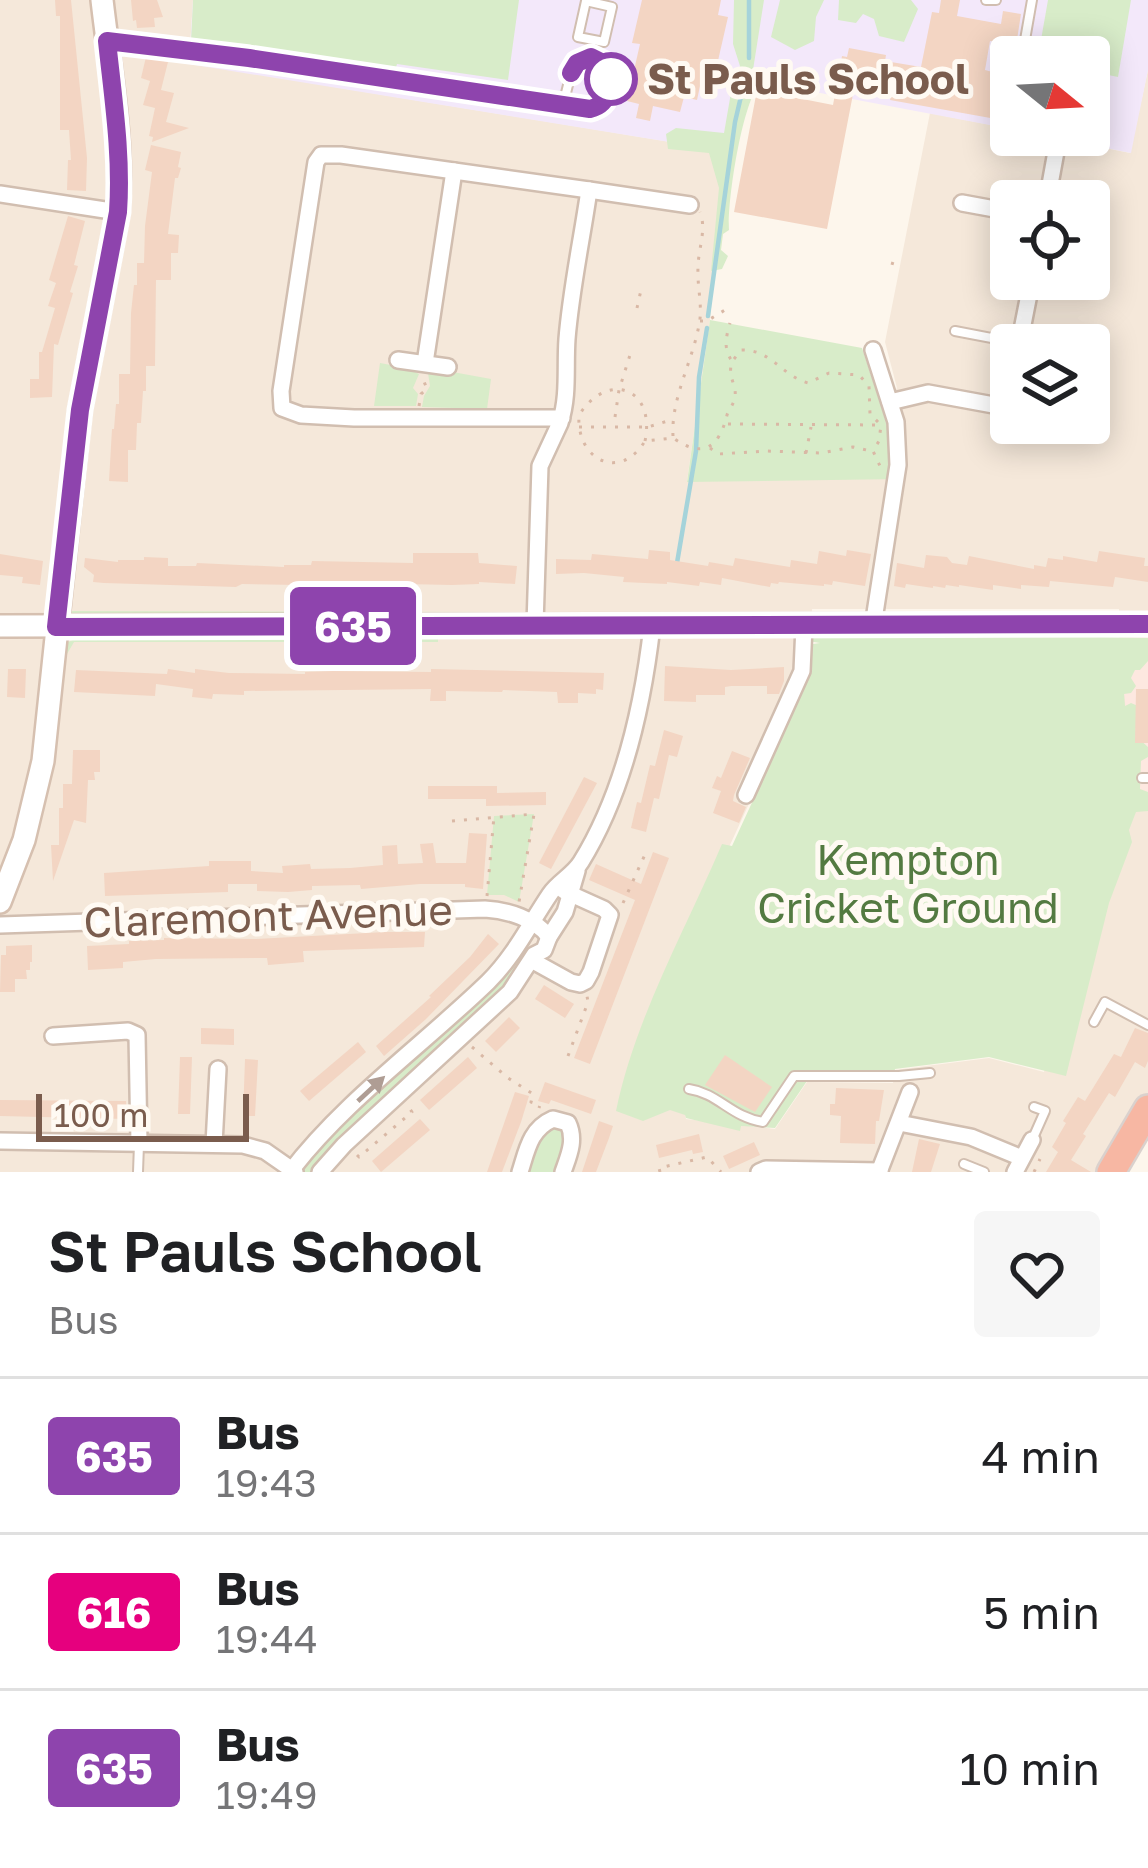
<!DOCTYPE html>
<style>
:root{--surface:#fff;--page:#f6f6f6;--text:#202124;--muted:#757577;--line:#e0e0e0}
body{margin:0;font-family:"Golos Text",sans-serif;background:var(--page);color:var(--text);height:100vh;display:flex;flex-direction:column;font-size:45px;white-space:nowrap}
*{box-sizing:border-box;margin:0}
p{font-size:39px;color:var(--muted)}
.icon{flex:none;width:66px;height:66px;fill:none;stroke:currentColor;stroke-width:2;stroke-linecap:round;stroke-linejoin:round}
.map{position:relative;height:1172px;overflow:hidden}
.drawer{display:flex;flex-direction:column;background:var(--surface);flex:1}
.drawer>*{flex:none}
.badge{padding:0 24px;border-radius:9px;font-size:42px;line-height:78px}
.needle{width:78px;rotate:108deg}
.buttons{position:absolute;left:990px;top:36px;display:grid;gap:24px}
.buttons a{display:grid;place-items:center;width:120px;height:120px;border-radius:12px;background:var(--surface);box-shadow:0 6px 30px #0003;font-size:60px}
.scale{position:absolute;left:36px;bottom:30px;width:213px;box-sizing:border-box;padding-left:12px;border:6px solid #7a5c4d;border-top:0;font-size:33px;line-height:42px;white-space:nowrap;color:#7a5c4d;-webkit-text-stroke:9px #fffaf3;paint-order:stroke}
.map>.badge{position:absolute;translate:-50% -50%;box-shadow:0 0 0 6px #fff}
.round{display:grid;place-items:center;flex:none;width:126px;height:126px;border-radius:12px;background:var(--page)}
.overview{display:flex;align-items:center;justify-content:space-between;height:204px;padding:0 48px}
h1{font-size:57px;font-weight:600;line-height:90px}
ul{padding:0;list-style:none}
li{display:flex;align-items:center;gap:36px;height:156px;padding:0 48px;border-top:3px solid var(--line)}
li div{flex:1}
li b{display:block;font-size:45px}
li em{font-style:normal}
li .badge{min-width:132px;font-weight:700;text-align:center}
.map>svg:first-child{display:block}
.residential{fill:#f5e8da;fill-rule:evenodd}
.commercial{fill:#fde8e0}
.education{fill:#f3e8fa}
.green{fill:#d8ecc9}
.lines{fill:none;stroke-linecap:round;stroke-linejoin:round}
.stream{stroke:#a5d3da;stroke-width:4.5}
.building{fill:#f3d5c3}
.lane-casing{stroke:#d1beb0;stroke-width:12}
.street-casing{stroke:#d1beb0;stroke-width:20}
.secondary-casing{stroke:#d6c0b0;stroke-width:26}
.highway-casing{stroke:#dad1cd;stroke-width:32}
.path{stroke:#d9b8a5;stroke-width:3;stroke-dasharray:3 9;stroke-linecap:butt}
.lane{stroke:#fff;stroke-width:8}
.street{stroke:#fff;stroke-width:15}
.secondary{stroke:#fff;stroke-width:21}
.highway{stroke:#f7b7a3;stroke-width:27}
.oneway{fill:#af9d94}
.line-casing{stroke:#fff;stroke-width:27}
.line{stroke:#8e44ad;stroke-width:18}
.stop-dot{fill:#fff;stroke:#8e44ad;stroke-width:6}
.labels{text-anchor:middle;stroke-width:10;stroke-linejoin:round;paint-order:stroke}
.stop-label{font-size:42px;font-weight:bold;fill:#7a5c4d;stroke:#fffaf3;text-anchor:start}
.park-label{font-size:42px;fill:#537a41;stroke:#fffaf3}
.street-label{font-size:42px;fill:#7a5c4d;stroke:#fffaf3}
</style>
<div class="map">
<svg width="1148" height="1172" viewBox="0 0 1148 1172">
<rect width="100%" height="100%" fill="#fdf6ec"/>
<path class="residential" d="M0,0H193L189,63L725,151L710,320L687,481L900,478L883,412L897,388L885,342L930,113L1011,129V135H1040L1130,153L1148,70V1109L1111,1172H0ZM1011,201H1089V279H1011ZM1011,345H1089V423H1011ZM812,609H1119V644L1044,1072L989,1058L895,1070L893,1083L807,1082L775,1129L686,1119L684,1106L635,1075L656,1006L809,673Z"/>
<path class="commercial" d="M1119,627H1148V797L1129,798L1130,764Z"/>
<path class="education" d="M193,0H1148V70L1131,153L1040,135H1089V57H1011V129L741,78L725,151L189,64Z"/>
<g class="green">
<path d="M193,0H519L508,80L397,64L395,71L191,41Z"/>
<path d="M734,0H764L753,70L760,83C742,103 727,202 729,230L723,234L721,250L728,256L722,269L711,271L719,188L709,153L668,149L666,134L676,128L724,133L732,87L740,66L733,44Z"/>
<path d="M780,0H824L816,17L814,41L795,50L771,37Z"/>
<path d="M839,0H911L918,9L904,42L879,36L874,19L863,14L856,23L838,20Z"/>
<path d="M1048,0H1131L1118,77L1089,71V57H1038Z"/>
<path d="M710,320L862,348L883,412L901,479L687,482Z"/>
<path d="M380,363L407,368L419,374L413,388L418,394L416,406H374Z"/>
<path d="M447,371L491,379L487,409L422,407L424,396L430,386L428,373Z"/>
<path d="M65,603L72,611L526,612L524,619L82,621L65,615Z"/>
<path d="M1028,630L1057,636L1148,638V661L1140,670H1135L1131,678L1136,686L1131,693L1124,694L1125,706L1131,703L1138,706V738L1148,747V757L1141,761L1140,789L1148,792V811L1136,812L1129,830L1132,842L1109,903L1066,1076L989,1057L895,1069L893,1082L807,1081L775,1128L741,1126L740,1131L686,1118L685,1115L670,1110L643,1121L616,1111C635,1018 685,931 722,844L732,846L761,783L813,644L820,643L808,641L811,637H875L885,634L924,638L946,633L976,638L985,633Z"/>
<path d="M438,637V642H74L67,654L61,653L66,643L77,638Z"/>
<path d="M534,814L519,902L504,895H487L494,816Z"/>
<path d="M510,955L528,968L320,1172H295L292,1169Z"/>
<path d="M568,1123L563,1172H520L538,1127Z"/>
</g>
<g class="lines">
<g class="stream">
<path d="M749,58V0"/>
<path d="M708,316L735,122L746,75"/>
<path d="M677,563L696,451L699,377L707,328"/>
</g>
</g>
<g class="building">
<path d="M55,0H71L87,158L86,191L67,190L68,160H71L69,130H60V16H56Z"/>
<path d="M131,0H157L163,17L154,18L155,27L137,28L136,20L133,21Z"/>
<path d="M642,0H721L718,15L728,17L717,65L705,63L697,100L684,97L680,112L653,106L650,121L636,118L639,104L627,101L640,44L632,43Z"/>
<path d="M941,0H960L957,16L1001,24L1003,11L1021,14L1016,46L990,41L985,70L1011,77L1007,95L1000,94L996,119L890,100L891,96L854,89L827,229L734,212L757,90L833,105L842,56L847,57L849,48L886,55L885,61L921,67L932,12L939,13Z"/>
<path d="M146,57L168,62L161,90L174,93L166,122L189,128L152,142L153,137L149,136L155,108L143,105L150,81L141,78Z"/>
<path d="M151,145L181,152L178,167L181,168L178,178H175L168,234L179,235L178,253H171V280H156L155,366H146V391H143L141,423H137L136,450H128V482L109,481L112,429H114L116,404H119V374H130L131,313L134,285H137V263H144L145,226L152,172L145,170Z"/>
<path d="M68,216L85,221L74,265L78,266L70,292L73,293L58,345L54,344L52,397L30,398V379H39V352H42L55,308L48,306L56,283L49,280Z"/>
<path d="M649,550L670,552V560L708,566L709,562L733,566L735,558L790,567L791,560L817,564L819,551L846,556L847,550L871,554L865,586L833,581L832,585L824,584V586L779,582L778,584L771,583L770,587L722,578L721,585L700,582L699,586L667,582V584L623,582L624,577L584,573L556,574V559L591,560L592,554L648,559Z"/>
<path d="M1099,551L1145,558L1144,566H1148V582L1115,577L1113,587L1050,581L1049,587L1021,585V589L993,585V590L959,585V587L946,585L945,588L933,586V588L906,584L905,588L894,586L897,563L924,568L926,555L947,557L952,563L967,565L969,556L1034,569V565L1046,567L1048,558L1063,560V556L1097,562Z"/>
<path d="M413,553H478L479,563L517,566L515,584L479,582V584L452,585L358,583V586L242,584L236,587L104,583L93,582L94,575L84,567L85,558L118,562V560H144V557L168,558V566H196L197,563L284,567V565H311L312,561L413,563Z"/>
<path d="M0,554L43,561L40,585L22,583L23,577L0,575Z"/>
<path d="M665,666L731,670L784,667V681L779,694H767V686H731L725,687V695H696V702L664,701Z"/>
<path d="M8,669H26L25,698L7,697Z"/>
<path d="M168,669L195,673V669L229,673L305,674V672L333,671L431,672V669L604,673L603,690L596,689V694L578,693V703H558L557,692L503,690L502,692L446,691V701H430L431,689L244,691V695L213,694L212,699L192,697L193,689L156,684L155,696L74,692L76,670L167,674Z"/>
<path d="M1136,689H1148V743H1135Z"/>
<path d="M664,730L683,736L677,757L669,755L659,799L654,798L646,832L631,828L637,802L641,803L650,765L655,766Z"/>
<path d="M73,750H100V772H94L95,780H88L86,823L74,820L53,881L51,845H59V808H63V784H72Z"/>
<path d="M732,751L750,758L734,795L733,801L746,807L739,823L713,813L721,791L712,788L717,776L721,778Z"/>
<path d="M584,777L597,783L551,869L539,863Z"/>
<path d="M428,786H497V793L546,792V805L486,806V799H428Z"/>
<path d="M469,833L487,834L483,889L465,887V884H420L361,889L360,885L312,886V890L288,892L257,891V884H228V892L105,896L104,873L209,866V861H251V871L283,873L282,866L310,864L311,869L350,868L383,865L382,846L397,845L398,864L423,863L420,844L433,843L436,863H466Z"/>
<path d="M653,852L669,858L590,1064L574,1058L635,900L589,880L596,864L641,884Z"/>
<path d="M385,932H425L424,947L303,951L304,962L268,965L267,958L156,959L123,962V968L88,970L87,946L129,944V941L164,940V938L256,939Z"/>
<path d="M488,934L499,944L426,1019L384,1056L376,1046L431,997L429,996L470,957Z"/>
<path d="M32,945V962H30V970H26L27,979H15V992H0L1,955H6V946Z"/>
<path d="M544,985L574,1004L565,1018L535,999Z"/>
<path d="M509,1017L520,1028L496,1052L485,1041Z"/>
<path d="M201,1028L234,1029V1045L201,1044Z"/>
<path d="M1135,1028L1148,1033V1061L1145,1068L1135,1062L1115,1097L1109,1093L1083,1134L1086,1136L1071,1160L1091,1172H1046L1058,1152L1052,1147L1066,1123L1063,1121L1078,1097L1085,1101L1114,1054L1121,1057Z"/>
<path d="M358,1042L366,1052L309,1101L300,1091Z"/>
<path d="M725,1055L772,1087L755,1112L705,1085Z"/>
<path d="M180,1057H192L190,1114H178Z"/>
<path d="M468,1057L477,1068L429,1110L420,1100Z"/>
<path d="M245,1059L258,1060L255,1116H243Z"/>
<path d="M545,1082L596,1100L591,1114L551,1100L549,1104L538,1101Z"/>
<path d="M836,1088L884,1090L879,1121H876L875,1144L840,1143L841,1116L830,1115V1104H835Z"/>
<path d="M515,1092L529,1096L521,1122L502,1172H487Z"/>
<path d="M0,1100L126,1101L127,1119L0,1116Z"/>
<path d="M420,1119L430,1130L381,1172L372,1161Z"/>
<path d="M599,1121L613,1126L609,1138L596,1172H582Z"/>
<path d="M699,1134L703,1152L693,1154L692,1150L659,1158L656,1145Z"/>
<path d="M919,1139L940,1144L931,1172H912Z"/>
<path d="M754,1142L760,1155L729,1169L723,1156Z"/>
</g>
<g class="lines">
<defs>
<g id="lane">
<path d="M986,0H996"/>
<path d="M586,1L612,7L604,42L578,37Z"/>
<path d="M108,41L249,58L563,105C572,107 585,111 594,108C612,103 610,78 605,64L591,57L577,63L571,73L563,105"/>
<path d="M1022,57L1032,0"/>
<path d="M955,331L1018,343"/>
<path d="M1142,778H1148"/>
<path d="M1094,1022L1105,1002L1148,1025"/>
<path d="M689,1089C718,1093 731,1117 763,1122L794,1076H899L930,1073"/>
<path d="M1033,1138L1045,1111L1034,1107"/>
<path d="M964,1164L984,1172"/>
<path d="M138,1172L139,1144"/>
</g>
<g id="street">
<path d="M589,190L690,205"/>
<path d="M0,194L118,212"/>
<path d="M1047,201L1057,146"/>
<path d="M962,203L1011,212"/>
<path d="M1019,345L1032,279"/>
<path d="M873,350L896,422L898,465L873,626"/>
<path d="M398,360L448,367"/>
<path d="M425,363L454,171"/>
<path d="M890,402L928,393L999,406L1010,398L1011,394"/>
<path d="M535,625L540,466L560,423C569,396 565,367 567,339C571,289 582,239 589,190L341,155H321L316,162L281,391L282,408L301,415L354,418H562"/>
<path d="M746,795L802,671L804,626"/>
<path d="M0,925L485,909C507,910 536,919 549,937"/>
<path d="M533,961L571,982L580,984L586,981L591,972L610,915L604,909L564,891"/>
<path d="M53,1036L128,1031L137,1035L139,1143"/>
<path d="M899,1123L971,1137L1022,1158"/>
<path d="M0,1141L243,1145L265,1151L295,1172"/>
<path d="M214,1144L218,1069"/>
<path d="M290,1172C343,1102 424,1044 488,982C515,955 529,925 550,894C558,882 573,875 581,862C623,794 643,705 652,626"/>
<path d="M320,1172L344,1145L510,992L534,955L544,950L549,937L565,912L577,871"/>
<path d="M520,1172C527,1150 530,1129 553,1119L568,1123C576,1140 569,1155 563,1172"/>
<path d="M759,1172L766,1169L880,1171"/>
<path d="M879,1172L910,1092"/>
<path d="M1015,1172L1032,1140"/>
</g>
<g id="secondary">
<path d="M0,626L1148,624"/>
<path d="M0,902L24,840L43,761L80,410L118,212C124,142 110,70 102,0"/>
</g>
<path id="highway" d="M1111,1172L1148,1109"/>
</defs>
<use href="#lane" class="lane-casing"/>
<use href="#street" class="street-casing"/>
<use href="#secondary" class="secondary-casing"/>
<use href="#highway" class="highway-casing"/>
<g class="path">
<path d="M891,263L901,266"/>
<path d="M637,308L641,290"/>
<path d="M700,321H707L725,310"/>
<path d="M734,359L741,350C771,349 782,376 808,383L829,373L859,375L869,386L870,414L881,425L879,441L873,451L880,466H883"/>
<path d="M419,406L421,394L427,389L423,379"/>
<path d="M615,417L619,390L630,355"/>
<path d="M728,424L880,425"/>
<path d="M579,427H610"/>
<path d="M615,427H648L671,420"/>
<path d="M673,436C671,398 692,363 699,325C703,307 697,287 698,268C698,249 707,230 700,212"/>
<path d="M645,441C656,388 608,370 579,415C576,460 620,482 645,441L673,438C703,459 719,448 727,415C729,409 734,404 735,397C737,384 727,378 732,361C723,349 726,337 730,323"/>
<path d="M710,448L718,454L766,451L821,453L853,447L871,451"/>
<path d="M806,453L811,427"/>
<path d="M452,821L534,814L519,902"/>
<path d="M487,896L494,816"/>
<path d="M623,903L647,850"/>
<path d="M472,1047L508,1078L533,1094L531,1102L540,1105L539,1108"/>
<path d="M568,1056L588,1002L587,996"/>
<path d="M357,1155L359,1157L412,1112L408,1106"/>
<path d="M660,1172L659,1168L707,1157L721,1172"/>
<path d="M1034,1172L1040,1159"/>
</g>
<use href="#lane" class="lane"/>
<use href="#street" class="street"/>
<use href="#secondary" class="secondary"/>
<use href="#highway" class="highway"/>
</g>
<defs><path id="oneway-solid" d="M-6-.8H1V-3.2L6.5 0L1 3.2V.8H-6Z" transform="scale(3)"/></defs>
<use class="oneway" href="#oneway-solid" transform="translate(371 1089) rotate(-43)"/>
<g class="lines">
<defs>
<path id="line" d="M571,73L577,63L591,57L605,64C612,82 611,104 590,109L249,58L107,41C113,98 122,155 118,212L80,410L56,627L1148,624"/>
</defs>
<use href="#line" class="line-casing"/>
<use href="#line" class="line"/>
</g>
<circle class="stop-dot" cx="611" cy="79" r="24"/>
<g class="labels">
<g class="stop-label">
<text x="647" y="94">St Pauls School</text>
</g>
<g class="park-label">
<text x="908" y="875">Kempton<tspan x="908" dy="48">Cricket Ground</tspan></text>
</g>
<g class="street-label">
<text transform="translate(268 916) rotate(-2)" y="15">Claremont Avenue</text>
</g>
</g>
</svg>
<div class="buttons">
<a><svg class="needle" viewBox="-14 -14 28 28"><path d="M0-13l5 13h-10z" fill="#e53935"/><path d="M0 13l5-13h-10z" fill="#757577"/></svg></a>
<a><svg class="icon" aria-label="locate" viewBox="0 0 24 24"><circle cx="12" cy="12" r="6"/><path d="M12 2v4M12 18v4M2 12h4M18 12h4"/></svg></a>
<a><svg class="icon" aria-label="layers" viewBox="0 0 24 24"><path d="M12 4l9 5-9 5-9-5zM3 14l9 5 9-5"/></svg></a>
</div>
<div class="scale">100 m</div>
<b class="badge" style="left:353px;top:626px;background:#8e44ad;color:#fff">635</b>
</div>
<section class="drawer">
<div class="overview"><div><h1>St Pauls School</h1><p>Bus</p></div><a class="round"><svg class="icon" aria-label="heart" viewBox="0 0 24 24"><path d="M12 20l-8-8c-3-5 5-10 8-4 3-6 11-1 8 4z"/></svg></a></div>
<ul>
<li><span class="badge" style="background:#8e44ad;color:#fff">635</span><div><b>Bus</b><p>19:43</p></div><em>4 min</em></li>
<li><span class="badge" style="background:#e6007e;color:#fff">616</span><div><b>Bus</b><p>19:44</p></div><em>5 min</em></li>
<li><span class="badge" style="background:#8e44ad;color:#fff">635</span><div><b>Bus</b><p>19:49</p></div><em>10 min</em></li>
</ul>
</section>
